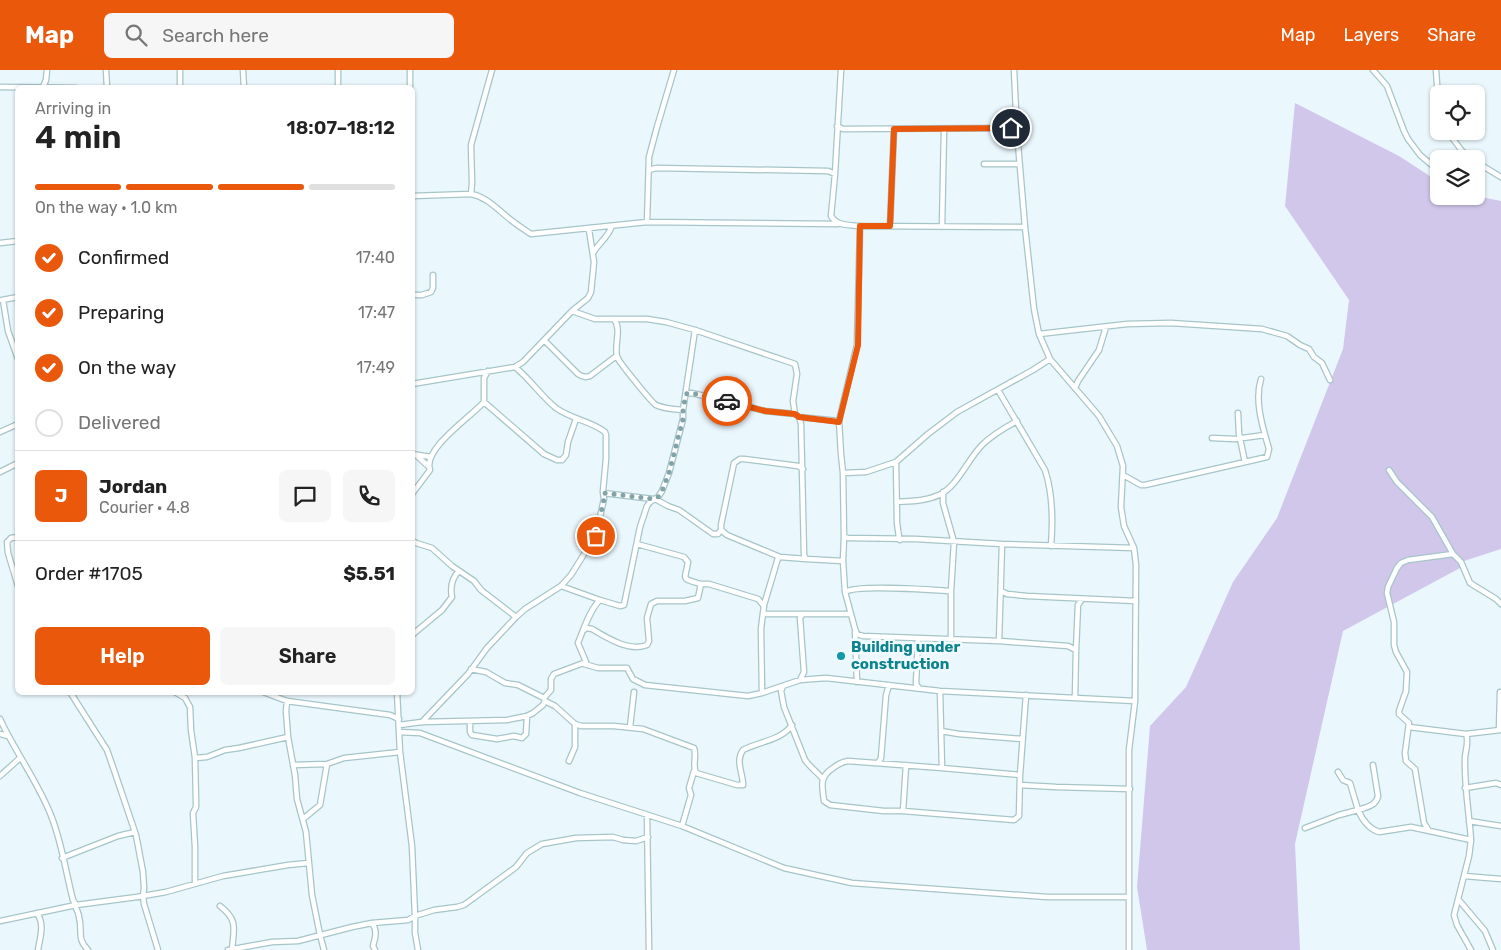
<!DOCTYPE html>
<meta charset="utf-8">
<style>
:root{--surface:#fff;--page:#f6f6f6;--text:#222;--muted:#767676;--line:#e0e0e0;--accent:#ea580c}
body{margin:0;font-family:Rubik,sans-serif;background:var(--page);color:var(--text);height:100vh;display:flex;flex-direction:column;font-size:19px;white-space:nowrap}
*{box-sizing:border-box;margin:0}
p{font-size:16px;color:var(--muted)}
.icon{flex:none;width:28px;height:28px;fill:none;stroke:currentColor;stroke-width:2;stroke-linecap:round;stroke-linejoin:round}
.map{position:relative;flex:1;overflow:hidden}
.panel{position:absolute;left:15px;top:15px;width:400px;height:610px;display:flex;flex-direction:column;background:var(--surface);border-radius:8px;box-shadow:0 1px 4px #0004}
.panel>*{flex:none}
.buttons{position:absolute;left:1430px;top:15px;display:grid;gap:10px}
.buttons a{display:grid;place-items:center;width:55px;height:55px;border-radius:8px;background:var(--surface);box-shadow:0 1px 4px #0004;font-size:25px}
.pin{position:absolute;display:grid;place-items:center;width:42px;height:42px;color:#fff;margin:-21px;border:2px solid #fff;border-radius:50%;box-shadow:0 1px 5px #0007}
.courier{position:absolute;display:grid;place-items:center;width:50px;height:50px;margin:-25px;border:4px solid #ea580c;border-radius:50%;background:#fff;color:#222;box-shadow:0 1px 6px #0007}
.head em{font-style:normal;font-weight:600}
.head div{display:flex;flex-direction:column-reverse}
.head{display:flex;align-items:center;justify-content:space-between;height:85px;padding:0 20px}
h1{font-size:32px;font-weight:600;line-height:38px}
.bar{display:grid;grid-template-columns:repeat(4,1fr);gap:8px 5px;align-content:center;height:60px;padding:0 20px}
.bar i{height:6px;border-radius:4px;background:var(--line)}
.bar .current{background:var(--accent)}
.bar p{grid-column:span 4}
.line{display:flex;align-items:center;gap:12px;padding:0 20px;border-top:1px solid var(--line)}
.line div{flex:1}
.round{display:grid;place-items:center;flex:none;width:52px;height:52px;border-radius:8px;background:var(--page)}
ol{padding:0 20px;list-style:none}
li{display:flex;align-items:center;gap:15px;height:55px}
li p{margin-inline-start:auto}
li .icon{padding:5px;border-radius:50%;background:var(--accent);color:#fff;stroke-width:4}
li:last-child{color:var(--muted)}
li i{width:28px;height:28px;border:2px solid var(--line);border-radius:50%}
.button{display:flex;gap:10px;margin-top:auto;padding:10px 20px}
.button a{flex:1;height:58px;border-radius:8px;background:var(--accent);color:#fff;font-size:20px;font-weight:600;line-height:58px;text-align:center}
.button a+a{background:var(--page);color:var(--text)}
header{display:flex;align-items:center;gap:30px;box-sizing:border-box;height:70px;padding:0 25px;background:var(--accent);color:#fff}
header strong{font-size:24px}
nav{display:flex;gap:28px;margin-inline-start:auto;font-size:18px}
.search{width:350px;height:45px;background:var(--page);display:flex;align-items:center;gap:12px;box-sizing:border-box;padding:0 18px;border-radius:8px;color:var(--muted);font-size:19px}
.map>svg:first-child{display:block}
.green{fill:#d1c7eb}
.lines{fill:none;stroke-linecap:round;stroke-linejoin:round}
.street-casing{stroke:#a6c5c9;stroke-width:7}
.street{stroke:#fff;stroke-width:4.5}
.done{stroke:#83a4a7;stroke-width:5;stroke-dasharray:0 9}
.route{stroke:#ea580c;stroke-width:6}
.culture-dot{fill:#0f9aa8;stroke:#f1fbff;stroke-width:2}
.labels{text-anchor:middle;stroke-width:5;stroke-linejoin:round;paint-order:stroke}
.culture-label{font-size:15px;font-weight:bold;fill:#0d838f;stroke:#f1fbff;text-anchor:start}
</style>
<header>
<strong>Map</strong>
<div class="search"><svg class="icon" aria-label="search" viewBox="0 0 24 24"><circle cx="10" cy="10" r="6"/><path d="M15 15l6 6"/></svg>Search here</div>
<nav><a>Map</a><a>Layers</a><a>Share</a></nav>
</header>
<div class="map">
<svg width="1501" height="880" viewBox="0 0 1501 880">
<rect width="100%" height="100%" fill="#eaf7fd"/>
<path class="green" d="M 1295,33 L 1399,86 L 1439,112 L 1439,126 L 1476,126 L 1501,131 L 1501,479 L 1461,492 L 1460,498 L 1343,561 L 1295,774 L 1300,880 L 1147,880 L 1137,817 L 1150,656 L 1186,617 L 1233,512 L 1277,448 L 1343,279 L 1349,230 L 1285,136 Z"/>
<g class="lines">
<g class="street-casing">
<path id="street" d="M 106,0 L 107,18
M 243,0 L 244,18
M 338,0 L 338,18
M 410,0 L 410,18
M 841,0 L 835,104 L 831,146 C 837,156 849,155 860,156 L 1025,157
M 1014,0 L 1017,62 L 1025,157 L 1034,239 L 1039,264 L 1050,289 L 1099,346 L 1117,376 L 1123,396 L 1121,437 L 1124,456 L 1134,478 L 1136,495 L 1135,631 L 1129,680 L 1129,880
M 1373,0 L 1387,16 L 1404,61 L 1408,69 L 1420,85 L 1439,101
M 1436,0 L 1439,42
M 0,17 L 76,18
M 43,17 L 46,10 L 47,0
M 180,18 L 180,0
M 837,56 L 843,59 L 1011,58 L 1017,62
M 1447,61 L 1462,81 L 1472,89
M 1476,92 L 1501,107
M 984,94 L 1019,94
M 649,100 L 656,98 L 828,101 L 835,104
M 471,124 L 472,113 L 471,75 L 492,0
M 412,126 L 471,124 C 487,127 498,140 511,150 C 517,155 525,160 531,164 L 647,152 L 838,154
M 647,152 L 649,87 L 657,57 L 674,0
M 860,156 L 857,275 L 839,351 L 841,384 L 843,403 L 844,467 L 843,491 L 845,522 L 855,559 L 857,564 L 863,566 L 999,571 L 1068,576 L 1076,580 L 1075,628
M 890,156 L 894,59
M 942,157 L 944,60
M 0,173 L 18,171
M 593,183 C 600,171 607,169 612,156
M 412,225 L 422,225 L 431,222 L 433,218 L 433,205
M 2,230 L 18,227
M 3,230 L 8,261 L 18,289
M 572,241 L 595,249 L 647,249 L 666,252 L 695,260 L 795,294 L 797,304 L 793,331 L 795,344 L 799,347 L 801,354 L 804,485 L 806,489 L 843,491
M 614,249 C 622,259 614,275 617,287 C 619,292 652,333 656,335 C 664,339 674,339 683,340
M 1039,264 L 1127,254 L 1171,253 L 1262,259 L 1287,266 L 1300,275 L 1309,279 L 1314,287 L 1322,293 L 1330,310
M 544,270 L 578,304 C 582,307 585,308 590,306 L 615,287 L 618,288
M 412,314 L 515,297 L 523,292 L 572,241 L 588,228 L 591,222 L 594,192 L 589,160 L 591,158
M 1075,318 L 1078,311 L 1099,280 L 1106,257
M 998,320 L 1045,400 C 1053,424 1053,451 1051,476
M 686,324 L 691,323 L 696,324 L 765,341 L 795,344
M 484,332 L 544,384 L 557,390 L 562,390 L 566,385 L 568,372 L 576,349
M 1238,343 L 1239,364 L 1245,392
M 799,347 L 839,351
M 0,362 L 18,354
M 1212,368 L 1235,369 L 1265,365
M 412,384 L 431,387
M 416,385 L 428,396
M 896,392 L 897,453 L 899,467 L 900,470
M 1389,400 L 1397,412 L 1432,447 L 1453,484 L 1461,492 L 1470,513 L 1496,529 L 1501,534
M 0,402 L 18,393
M 843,403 L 866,402 L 896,392 L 928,364 L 957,342 L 1033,300 L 1050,289
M 1123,405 L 1141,415 L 1145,415 L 1267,387 L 1269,379 C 1263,358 1254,331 1261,309
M 943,422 L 943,433 L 954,472 L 951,521 L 951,569
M 603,423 L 653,429
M 412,424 L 430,400 C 422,379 472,346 484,332 L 484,308 L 488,301
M 655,429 L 668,436 L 679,440 L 713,464 L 718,464 L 721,460
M 897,432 C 911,431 926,431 939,425 C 957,417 968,389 982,375 C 992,365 1004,358 1017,351
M 18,467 L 11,468 L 7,472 L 8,483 L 18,516
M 844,467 L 848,468 L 916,469 L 1002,474 L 1134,478
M 412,470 L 416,473 L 432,478 L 452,496 L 474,511 L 481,520 L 516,547
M 637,474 L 684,487 L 688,492 C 685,511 680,508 701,514
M 780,487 L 727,465 L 721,460 L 721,455 L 734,393 L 740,389 L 744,389 L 798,396 L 803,399
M 561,516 L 600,530
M 1001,521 L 1007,524 L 1027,526 L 1136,531
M 845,522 C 857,514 933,520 951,521
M 764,535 L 778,488 L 780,487 L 806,489
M 584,560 L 586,558 L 592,559 C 607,568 629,582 647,575 L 649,571 L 647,548 L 651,534 L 657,531 L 685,531 L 698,528 L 701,514 L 709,514 L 758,529 L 764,536 L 763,543 L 766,544 L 850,544
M 855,561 L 857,612
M 412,565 L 442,540 L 452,527 C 450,517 452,508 459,501
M 918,569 L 916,614 L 919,618
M 999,571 L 1002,474
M 1076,580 L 1078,535 L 1082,529
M 584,594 L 598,598 L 627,598 L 633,609 L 645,615 L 748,626 L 762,623 L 800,610 L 826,608 L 940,621 L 1135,631
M 471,599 L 486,602 L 505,613 L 518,615 L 544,628
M 800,610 L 804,602 L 800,548 L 803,544
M 783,616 L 781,621 L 784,637 L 805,690 C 810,697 817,702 823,709
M 940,621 L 942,698
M 70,622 L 107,680 L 115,703 L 136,765 L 143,802 L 144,818 L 143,826 L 144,834 L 158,880
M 175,622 L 185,628 L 190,637 L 191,660 L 195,688 L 196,731 L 196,737 L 193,743 L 195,777 L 195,813
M 263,622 L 287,631 L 390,645 L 399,649
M 762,623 L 761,559 L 763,543
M 287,631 L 286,641 L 288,667 L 295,705 L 297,729 L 306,762 L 312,825 L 320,865 L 324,880
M 545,631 L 555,636 L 575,654 L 581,656 L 614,656 L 643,659 L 694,678 C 697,686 692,695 696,703 L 737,715 L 743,715 C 743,703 735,691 743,680 C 758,672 782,670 792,655
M 0,649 C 15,682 39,713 52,748 C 62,774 66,803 73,830 L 76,835 L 137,827 L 166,822 L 223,806 L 288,795 L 308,793
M 470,651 L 470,662 L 472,665 L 497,669 L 514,666 L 522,668 L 526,664 L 527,646
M 422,652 L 468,604 L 487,578 L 516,547 L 525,539 L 561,516 L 571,505 L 596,465 L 604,429 L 603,421 L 606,389 L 606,365 L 605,362 C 591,351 571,349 556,338 C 541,326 530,309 515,297
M 399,655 L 422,652 L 507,650 L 527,646 L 533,643 L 543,635 L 545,631 L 544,628 L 551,620 L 551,609 L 554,604 L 586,592 L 578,573 C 583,561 590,539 600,530 L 620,536 L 624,535 L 640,457 L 647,436 L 650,432 L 658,427 L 662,421 L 669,403 L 683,349 L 683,340 L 695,260
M 630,657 L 634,622
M 1409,657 L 1466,664 C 1469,671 1466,679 1465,687 C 1464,715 1469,742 1471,770
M 1499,660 L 1500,622
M 941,661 L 959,664 L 1022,669
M 399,662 L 420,663 L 580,723 L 682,756 L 784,798 L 852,813 L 1047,827 L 1129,827
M 0,664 L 8,666
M 1466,664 L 1500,660
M 195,688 L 207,687 L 225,680 L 239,678 L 288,667
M 569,691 L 575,677 L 575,654
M 878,693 L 881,688 L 886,625 L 889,615
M 293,695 L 327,694 L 344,688 L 400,682
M 1338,702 L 1343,710 L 1350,713 L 1358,740 C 1367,737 1376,736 1378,726 L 1373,695
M 1020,705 L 942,698 L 848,691 C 842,692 838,694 833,698 C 819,707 822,716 824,731 L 830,735 L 884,741 L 903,741 L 1014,750 L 1019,746 L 1020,705 L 1026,625
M 0,706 L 20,688
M 1020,715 L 1056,717 L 1130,719
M 1465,718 L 1496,713 L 1501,715
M 903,741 L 906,695
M 647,745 L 649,880
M 303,749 L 320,735 L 327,694
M 1469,751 L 1501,756
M 682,756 L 691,725 L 689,718 L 694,701
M 1305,758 L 1339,745 L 1358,740 C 1362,749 1369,759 1379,762 L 1411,757 L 1471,770 L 1469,786 L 1454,845 L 1457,855 L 1471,880
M 1429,761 L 1424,753 L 1415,699 L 1406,691 L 1405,683 L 1409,653 L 1399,644 L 1399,641 L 1406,621 L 1407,602 L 1396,582 L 1394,575 L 1394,552 L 1387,523 L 1388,517 L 1397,498 L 1401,493 L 1408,490 L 1453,484
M 62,788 L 118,766 L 135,762
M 1464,806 L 1501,809
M 1458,829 L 1485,861 L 1493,880
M 75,835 C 76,839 79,843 79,847 C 83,861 76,868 88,880
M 220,836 C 238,850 234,858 232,879
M 37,843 C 45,855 40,867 38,880
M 0,851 L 76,835
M 372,853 L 408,850 L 415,846 L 412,776 L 400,682 L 397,622
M 228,880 L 272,872 L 298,871 L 352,857 L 372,853 C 378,861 375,868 373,876 L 375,880
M 418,880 L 415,863 L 415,846 L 434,840 L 457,837 L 464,835 L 516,797 L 527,783 L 542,774 L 576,768 L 613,767 L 623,770 L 636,771 L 648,767"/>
</g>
<use href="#street" class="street"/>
</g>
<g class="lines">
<path class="done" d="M 596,466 L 604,429 L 604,423 L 653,429 L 658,427 L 662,421 L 669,403 L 683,349 L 683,340 L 686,324 L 691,323 L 696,324 L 727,331"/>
<path class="route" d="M 727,331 L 765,341 L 795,344 L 799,347 L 839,352 L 858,275 L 860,156 L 890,156 L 894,59 L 1011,58"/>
</g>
<circle class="culture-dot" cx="841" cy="586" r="5"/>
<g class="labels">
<g class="culture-label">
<text x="851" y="582">Building under<tspan x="851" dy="17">construction</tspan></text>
</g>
</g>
</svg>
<div class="buttons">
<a><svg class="icon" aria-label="locate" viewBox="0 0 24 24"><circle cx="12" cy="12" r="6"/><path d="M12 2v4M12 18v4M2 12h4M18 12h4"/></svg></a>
<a><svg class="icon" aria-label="layers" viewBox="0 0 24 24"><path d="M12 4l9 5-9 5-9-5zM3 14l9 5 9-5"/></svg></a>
</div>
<div class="pin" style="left:596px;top:466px;background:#ea580c"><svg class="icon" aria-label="bag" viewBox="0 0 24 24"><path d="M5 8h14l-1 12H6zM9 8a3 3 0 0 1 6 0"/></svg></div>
<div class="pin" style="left:1011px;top:58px;background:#1f2937"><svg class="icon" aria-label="home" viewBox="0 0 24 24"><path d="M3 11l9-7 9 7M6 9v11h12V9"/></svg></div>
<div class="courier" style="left:727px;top:331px"><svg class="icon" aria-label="car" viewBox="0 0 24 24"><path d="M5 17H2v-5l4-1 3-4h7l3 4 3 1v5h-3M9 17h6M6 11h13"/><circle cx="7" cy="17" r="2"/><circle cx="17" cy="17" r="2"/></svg></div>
<section class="panel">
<div class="head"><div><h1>4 min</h1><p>Arriving in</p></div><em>18:07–18:12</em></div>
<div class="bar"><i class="current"></i><i class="current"></i><i class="current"></i><i></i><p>On the way · 1.0 km</p></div>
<ol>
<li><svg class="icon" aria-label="check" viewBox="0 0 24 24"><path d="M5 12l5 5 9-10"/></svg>Confirmed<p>17:40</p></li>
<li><svg class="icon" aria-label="check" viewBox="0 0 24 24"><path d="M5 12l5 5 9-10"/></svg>Preparing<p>17:47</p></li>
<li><svg class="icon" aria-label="check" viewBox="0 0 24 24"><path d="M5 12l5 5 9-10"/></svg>On the way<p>17:49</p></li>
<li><i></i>Delivered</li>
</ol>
<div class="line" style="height:90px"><b class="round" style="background:var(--accent);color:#fff">J</b><div><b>Jordan</b><p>Courier · 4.8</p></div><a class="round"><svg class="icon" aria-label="chat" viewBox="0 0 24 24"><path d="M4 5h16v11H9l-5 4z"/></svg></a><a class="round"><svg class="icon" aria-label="phone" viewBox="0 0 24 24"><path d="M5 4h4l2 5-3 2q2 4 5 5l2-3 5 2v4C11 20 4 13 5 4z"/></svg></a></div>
<div class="line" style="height:65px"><div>Order #1705</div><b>$5.51</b></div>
<div class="button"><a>Help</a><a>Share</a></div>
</section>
</div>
